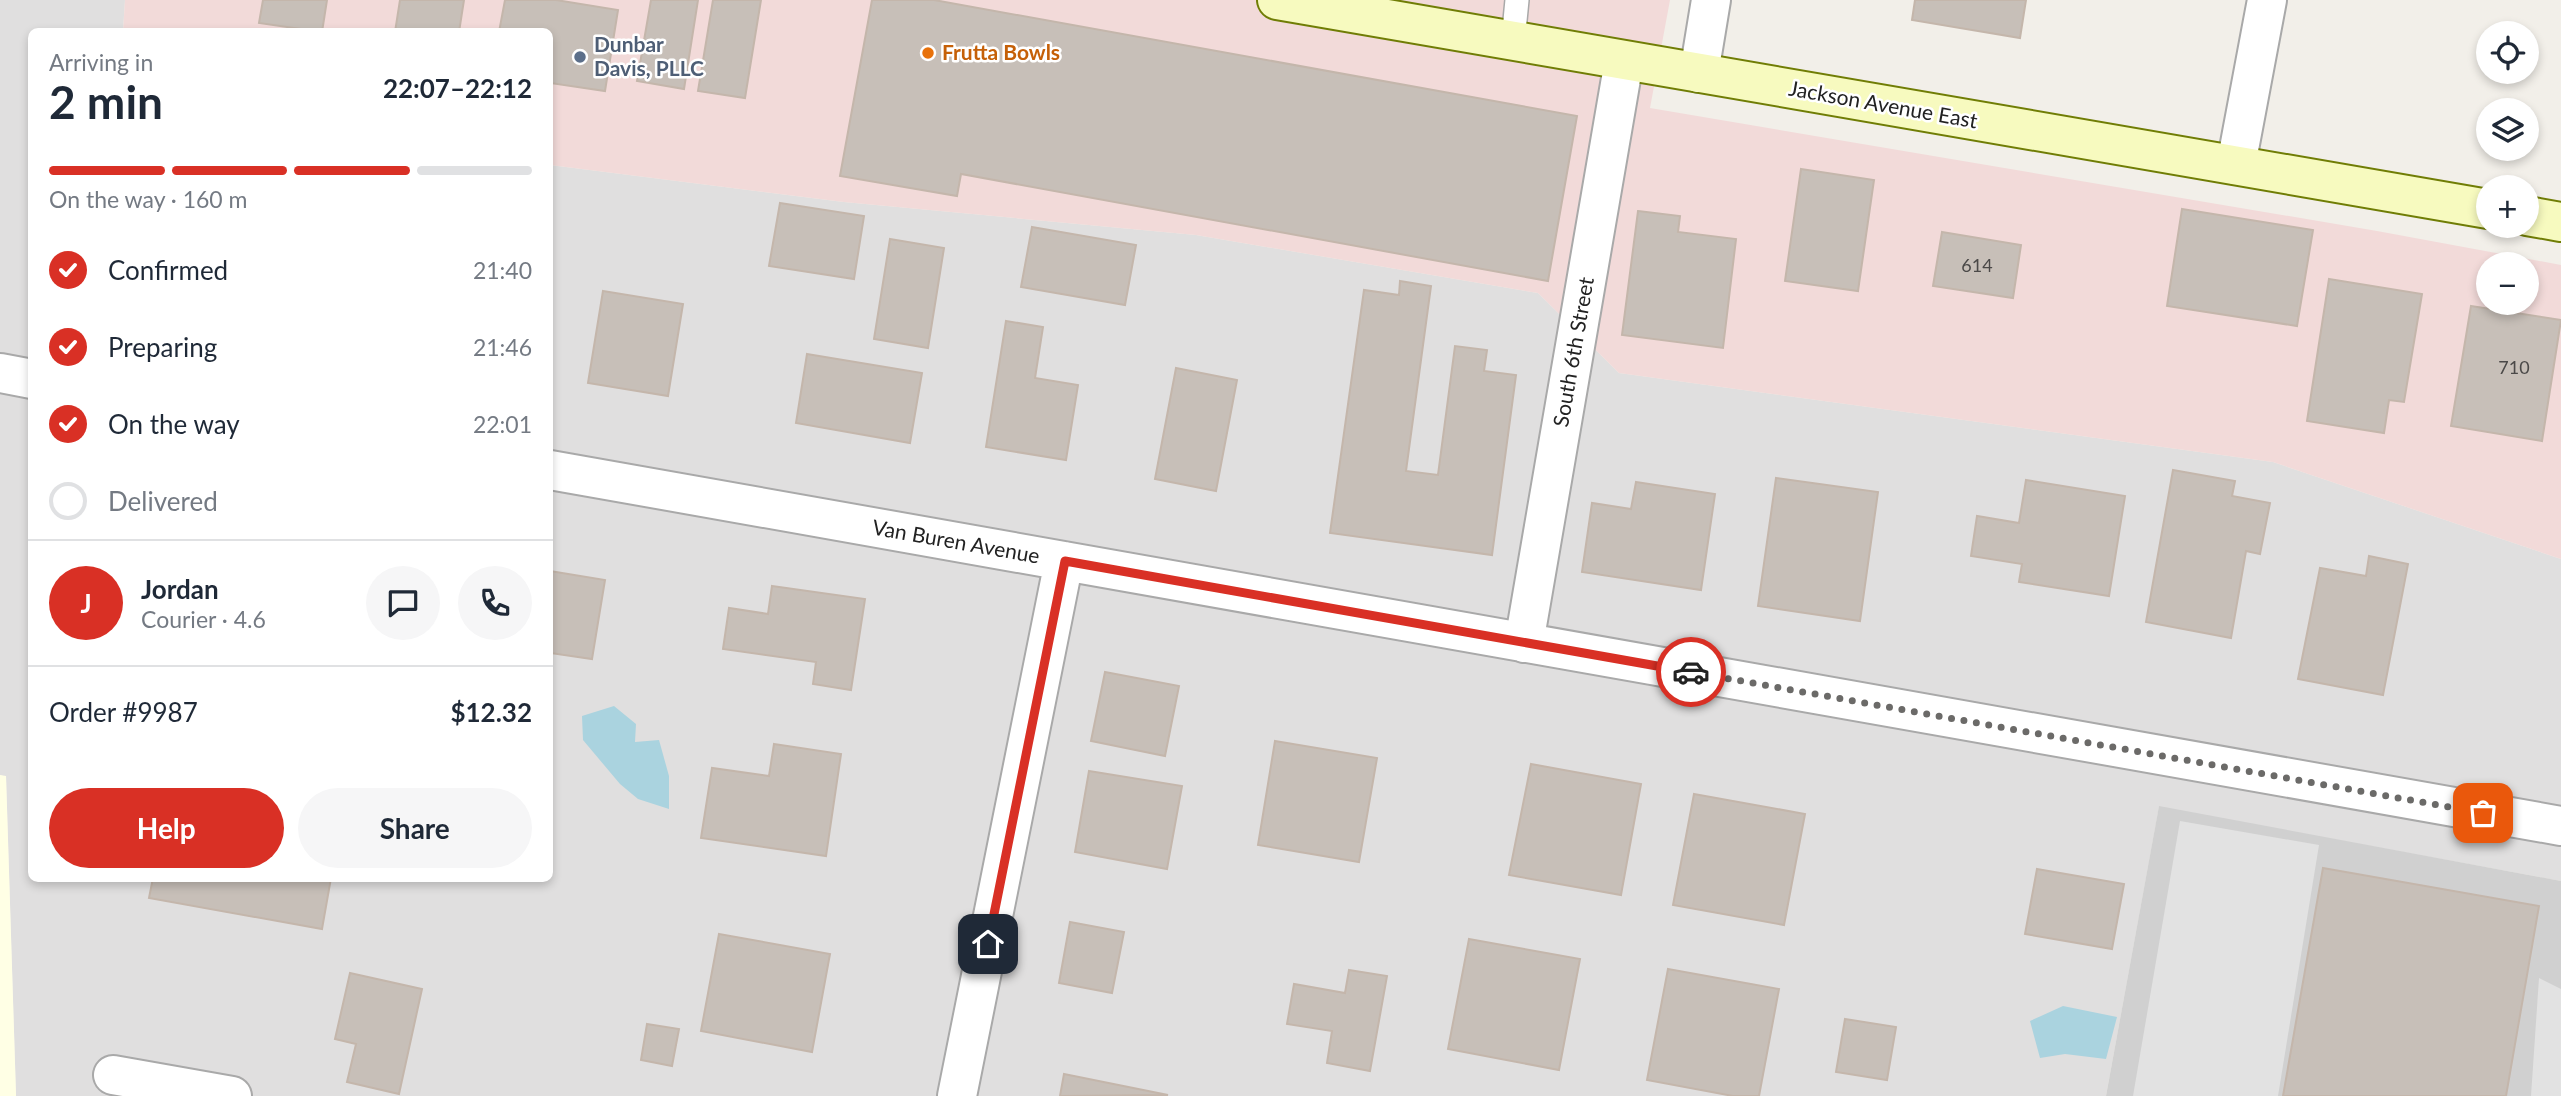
<!DOCTYPE html>
<meta charset="utf-8">
<style>
:root{--surface:#fff;--page:#f6f6f7;--text:#1f2937;--muted:#747a83;--line:#e0e1e3;--accent:#d93025}
body{margin:0;font-family:Lato,sans-serif;background:var(--page);color:var(--text);height:100vh;display:flex;flex-direction:column;font-size:26px;white-space:nowrap}
*{box-sizing:border-box;margin:0}
p{font-size:23px;color:var(--muted)}
.icon{flex:none;width:38px;height:38px;fill:none;stroke:currentColor;stroke-width:2;stroke-linecap:round;stroke-linejoin:round}
.map{position:relative;flex:1;overflow:hidden}
.details{position:absolute;left:28px;top:28px;width:525px;height:854px;display:flex;flex-direction:column;background:var(--surface);border-radius:10px;box-shadow:0 4px 10px #0003}
.details>*{flex:none}
.buttons{position:absolute;left:2476px;top:21px;display:grid;gap:14px}
.buttons a{display:grid;place-items:center;width:63px;height:63px;border-radius:50%;background:var(--surface);box-shadow:0 4px 10px #0003;font-size:35px}
.pin{position:absolute;display:grid;place-items:center;width:60px;height:60px;color:#fff;margin:-30px;border-radius:14px;box-shadow:0 4px 10px #0006}
.courier{position:absolute;display:grid;place-items:center;width:70px;height:70px;margin:-35px;border:5px solid #d93025;border-radius:50%;background:#fff;color:#222;box-shadow:0 2px 9px #0007}
.headline em{font-style:normal;font-weight:700}
.headline div{display:flex;flex-direction:column-reverse}
.headline{display:flex;align-items:center;justify-content:space-between;height:119px;padding:0 21px}
h1{font-size:46px;font-weight:700;line-height:52px}
.bar{display:grid;grid-template-columns:repeat(4,1fr);gap:10px 7px;align-content:center;height:84px;padding:0 21px}
.bar i{height:9px;border-radius:5px;background:var(--line)}
.bar .active{background:var(--accent)}
.bar p{grid-column:span 4}
.line{display:flex;align-items:center;gap:18px;padding:0 21px;border-top:2px solid var(--line)}
.line div{flex:1}
.round{display:grid;place-items:center;flex:none;width:74px;height:74px;border-radius:37px;background:var(--page)}
ol{padding:0 21px;list-style:none}
li{display:flex;align-items:center;gap:21px;height:77px}
li p{margin-inline-start:auto}
li .icon{padding:7px;border-radius:50%;background:var(--accent);color:#fff;stroke-width:4}
li:last-child{color:var(--muted)}
li i{width:38px;height:38px;border:4px solid var(--line);border-radius:50%}
.button{display:flex;gap:14px;margin-top:auto;padding:14px 21px}
.button a{flex:1;height:80px;border-radius:42px;background:var(--accent);color:#fff;font-size:28px;font-weight:700;line-height:80px;text-align:center}
.button a+a{background:var(--page);color:var(--text)}
.map>svg:first-child{display:block}
.residential{fill:#e0dfdf}
.commercial{fill:#f2dad9;fill-rule:evenodd}
.education{fill:#ffffe5}
.religious{fill:#d0d0d0}
.parking{fill:#e2e2e2}
.water{fill:#aad3df}
.building{fill:#c7bfb8;stroke:#c4b6ab;stroke-width:2}
.lines{fill:none;stroke-linecap:round;stroke-linejoin:round}
.lane-casing{stroke:#a9a9a9;stroke-width:26}
.street-casing{stroke:#a9a9a9;stroke-width:42}
.secondary-casing{stroke:#707d05;stroke-width:42}
.lane{stroke:#fff;stroke-width:23}
.street{stroke:#fff;stroke-width:38}
.secondary{stroke:#f7fabf;stroke-width:38}
.done{stroke:#6b6a68;stroke-width:7;stroke-dasharray:0 12.6}
.route{stroke:#d93025;stroke-width:9}
.food-dot{fill:#e8710a;stroke:#fff;stroke-width:2.5}
.service-dot{fill:#5c6f8a;stroke:#fff;stroke-width:2.5}
.labels{text-anchor:middle;stroke-width:5;stroke-linejoin:round;paint-order:stroke}
.number-label{font-size:18px;fill:#4b4948}
.service-label{font-size:21px;font-weight:bold;fill:#4e5e75;stroke:#fff;text-anchor:start}
.food-label{font-size:21px;font-weight:bold;fill:#c56008;stroke:#fff;text-anchor:start}
.street-label{font-size:21px;fill:#222;stroke:#fff}
</style>
<div class="map">
<svg width="2561" height="1096" viewBox="0 0 2561 1096">
<rect width="100%" height="100%" fill="#f2efe9"/>
<path class="residential" d="M 0,0 L 125,0 L 123,31 L 32,32 L 32,878 L 550,878 L 550,165 L 844,202 L 1196,235 L 1538,293 L 1619,373 L 2273,462 L 2561,559 L 2561,881 L 2159,807 L 2106,1096 L 16,1096 L 6,777 L 0,775 Z"/>
<path class="commercial" d="M 125,0 L 1670,0 L 1650,108 L 2377,231 L 2561,265 L 2561,559 L 2273,462 L 1619,373 L 1538,293 L 1196,235 L 844,202 L 550,165 L 550,32 L 123,32 ZM 2488,264 L 2527,264 L 2527,303 L 2488,303 Z"/>
<path class="education" d="M 0,775 L 6,776 L 16,1096 L 0,1096 Z"/>
<path class="religious" d="M 2159,806 L 2561,881 L 2561,1096 L 2106,1096 Z"/>
<path class="parking" d="M 2180,821 L 2319,845 L 2278,1096 L 2133,1096 Z
M 2539,978 L 2561,989 L 2561,1096 L 2531,1096 Z"/>
<path class="water" d="M 614,706 L 636,724 L 635,742 L 659,740 L 669,776 L 669,809 L 638,799 L 620,784 L 583,740 L 582,716 Z
M 2063,1006 L 2117,1017 L 2106,1059 L 2065,1054 L 2040,1058 L 2030,1021 Z"/>
<path class="building" d="M 263,0 L 327,0 L 322,32 L 259,23 Z
M 400,0 L 464,0 L 459,32 L 395,32 Z
M 505,0 L 556,0 L 618,10 L 605,91 L 550,83 L 550,32 L 499,32 Z
M 651,0 L 698,0 L 684,89 L 637,81 Z
M 713,0 L 761,0 L 745,98 L 698,91 Z
M 872,0 L 934,0 L 1577,116 L 1548,281 L 961,174 L 957,196 L 840,176 Z
M 1915,0 L 2026,0 L 2020,38 L 1912,20 Z
M 1801,169 L 1874,180 L 1858,291 L 1785,281 Z
M 780,203 L 864,216 L 854,279 L 769,266 Z
M 2182,209 L 2313,230 L 2297,326 L 2167,306 Z
M 1638,211 L 1680,216 L 1678,232 L 1736,239 L 1723,348 L 1622,335 Z
M 1032,227 L 1136,245 L 1125,305 L 1021,287 Z
M 1942,232 L 2021,245 L 2013,298 L 1933,286 Z
M 890,239 L 944,248 L 928,348 L 874,339 Z
M 2329,279 L 2422,294 L 2404,402 L 2389,400 L 2384,433 L 2307,421 Z
M 1400,281 L 1431,286 L 1406,471 L 1438,475 L 1455,346 L 1487,350 L 1484,371 L 1516,375 L 1492,555 L 1330,533 L 1364,290 L 1399,295 Z
M 603,291 L 683,304 L 668,396 L 588,383 Z
M 2471,306 L 2561,320 L 2542,441 L 2451,426 Z
M 1006,321 L 1043,327 L 1035,378 L 1078,385 L 1066,460 L 986,447 Z
M 807,354 L 922,373 L 910,443 L 796,423 Z
M 1176,368 L 1237,380 L 1216,491 L 1155,479 Z
M 2173,470 L 2235,481 L 2232,496 L 2270,503 L 2260,554 L 2246,551 L 2231,638 L 2146,622 Z
M 1776,478 L 1878,492 L 1860,621 L 1758,606 Z
M 2026,480 L 2125,496 L 2109,596 L 2019,582 L 2022,564 L 1971,556 L 1977,516 L 2019,523 Z
M 1636,482 L 1715,494 L 1701,590 L 1582,572 L 1592,503 L 1631,509 Z
M 2369,556 L 2408,564 L 2383,695 L 2298,679 L 2320,568 L 2366,576 Z
M 550,571 L 605,580 L 592,659 L 550,653 Z
M 772,586 L 865,599 L 851,690 L 813,684 L 816,662 L 723,649 L 729,608 L 768,614 Z
M 1105,672 L 1179,686 L 1165,756 L 1091,741 Z
M 1275,741 L 1377,758 L 1359,862 L 1258,845 Z
M 774,744 L 841,754 L 826,856 L 701,838 L 712,768 L 769,776 Z
M 1531,764 L 1641,784 L 1621,895 L 1509,875 Z
M 1089,771 L 1182,786 L 1167,869 L 1075,852 Z
M 1694,794 L 1805,814 L 1784,925 L 1673,905 Z
M 2323,868 L 2539,906 L 2506,1096 L 2283,1096 Z
M 2037,869 L 2124,884 L 2112,949 L 2025,934 Z
M 153,878 L 331,878 L 322,929 L 149,898 Z
M 1070,922 L 1124,932 L 1112,993 L 1059,983 Z
M 719,934 L 830,954 L 812,1052 L 701,1031 Z
M 1469,939 L 1580,959 L 1559,1070 L 1448,1049 Z
M 1668,969 L 1779,989 L 1759,1096 L 1733,1096 L 1647,1080 Z
M 1349,970 L 1387,976 L 1370,1071 L 1327,1063 L 1332,1031 L 1287,1024 L 1294,984 L 1345,993 Z
M 350,973 L 422,989 L 399,1094 L 347,1082 L 356,1044 L 335,1039 Z
M 1845,1019 L 1896,1027 L 1887,1080 L 1836,1072 Z
M 647,1024 L 679,1029 L 672,1066 L 641,1060 Z
M 1064,1074 L 1168,1095 L 1060,1096 Z"/>
<g class="lines">
<g class="lane-casing">
<path id="lane" d="M 1513,41 L 1517,0"/>
</g>
<g class="street-casing">
<path id="street" d="M 1699,73 L 1711,0
M 2236,165 L 2267,0
M 0,373 L 32,379
M 550,470 L 2561,826
M 1524,643 L 1624,61
M 113,1075 L 232,1096
M 957,1096 L 1064,561"/>
</g>
<g class="secondary-casing">
<path id="secondary" d="M 1277,0 L 2488,209
M 2527,216 L 2561,222"/>
</g>
<use href="#lane" class="lane"/>
<use href="#street" class="street"/>
<use href="#secondary" class="secondary"/>
</g>
<g class="lines">
<path class="done" d="M 1691,672 L 2483,813"/>
<path class="route" d="M 988,944 L 1065,561 L 1691,672"/>
</g>
<circle class="food-dot" cx="928" cy="53" r="7"/>
<circle class="service-dot" cx="580" cy="57" r="7"/>
<g class="labels">
<g class="number-label">
<text x="1977" y="272">614</text>
<text x="2514" y="374">710</text>
</g>
<g class="service-label">
<text x="594" y="52">Dunbar<tspan x="594" dy="24">Davis, PLLC</tspan></text>
</g>
<g class="food-label">
<text x="942" y="60">Frutta Bowls</text>
</g>
<g class="street-label">
<text transform="translate(1883 105) rotate(10)" y="7">Jackson Avenue East</text>
<text transform="translate(1574 352) rotate(-80)" y="7">South 6th Street</text>
<text transform="translate(956 542) rotate(10)" y="7">Van Buren Avenue</text>
</g>
</g>
</svg>
<div class="buttons">
<a><svg class="icon" aria-label="locate" viewBox="0 0 24 24"><circle cx="12" cy="12" r="6"/><path d="M12 2v4M12 18v4M2 12h4M18 12h4"/></svg></a>
<a><svg class="icon" aria-label="layers" viewBox="0 0 24 24"><path d="M12 4l9 5-9 5-9-5zM3 14l9 5 9-5"/></svg></a>
<a>+</a>
<a>−</a>
</div>
<div class="pin" style="left:2483px;top:813px;background:#ea580c"><svg class="icon" aria-label="bag" viewBox="0 0 24 24"><path d="M5 8h14l-1 12H6zM9 8a3 3 0 0 1 6 0"/></svg></div>
<div class="pin" style="left:988px;top:944px;background:#1f2937"><svg class="icon" aria-label="home" viewBox="0 0 24 24"><path d="M3 11l9-7 9 7M6 9v11h12V9"/></svg></div>
<div class="courier" style="left:1691px;top:672px"><svg class="icon" aria-label="car" viewBox="0 0 24 24"><path d="M5 17H2v-5l4-1 3-4h7l3 4 3 1v5h-3M9 17h6M6 11h13"/><circle cx="7" cy="17" r="2"/><circle cx="17" cy="17" r="2"/></svg></div>
<section class="details">
<div class="headline"><div><h1>2 min</h1><p>Arriving in</p></div><em>22:07–22:12</em></div>
<div class="bar"><i class="active"></i><i class="active"></i><i class="active"></i><i></i><p>On the way · 160 m</p></div>
<ol>
<li><svg class="icon" aria-label="check" viewBox="0 0 24 24"><path d="M5 12l5 5 9-10"/></svg>Confirmed<p>21:40</p></li>
<li><svg class="icon" aria-label="check" viewBox="0 0 24 24"><path d="M5 12l5 5 9-10"/></svg>Preparing<p>21:46</p></li>
<li><svg class="icon" aria-label="check" viewBox="0 0 24 24"><path d="M5 12l5 5 9-10"/></svg>On the way<p>22:01</p></li>
<li><i></i>Delivered</li>
</ol>
<div class="line" style="height:126px"><b class="round" style="background:var(--accent);color:#fff">J</b><div><b>Jordan</b><p>Courier · 4.6</p></div><a class="round"><svg class="icon" aria-label="chat" viewBox="0 0 24 24"><path d="M4 5h16v11H9l-5 4z"/></svg></a><a class="round"><svg class="icon" aria-label="phone" viewBox="0 0 24 24"><path d="M5 4h4l2 5-3 2q2 4 5 5l2-3 5 2v4C11 20 4 13 5 4z"/></svg></a></div>
<div class="line" style="height:91px"><div>Order #9987</div><b>$12.32</b></div>
<div class="button"><a>Help</a><a>Share</a></div>
</section>
</div>
